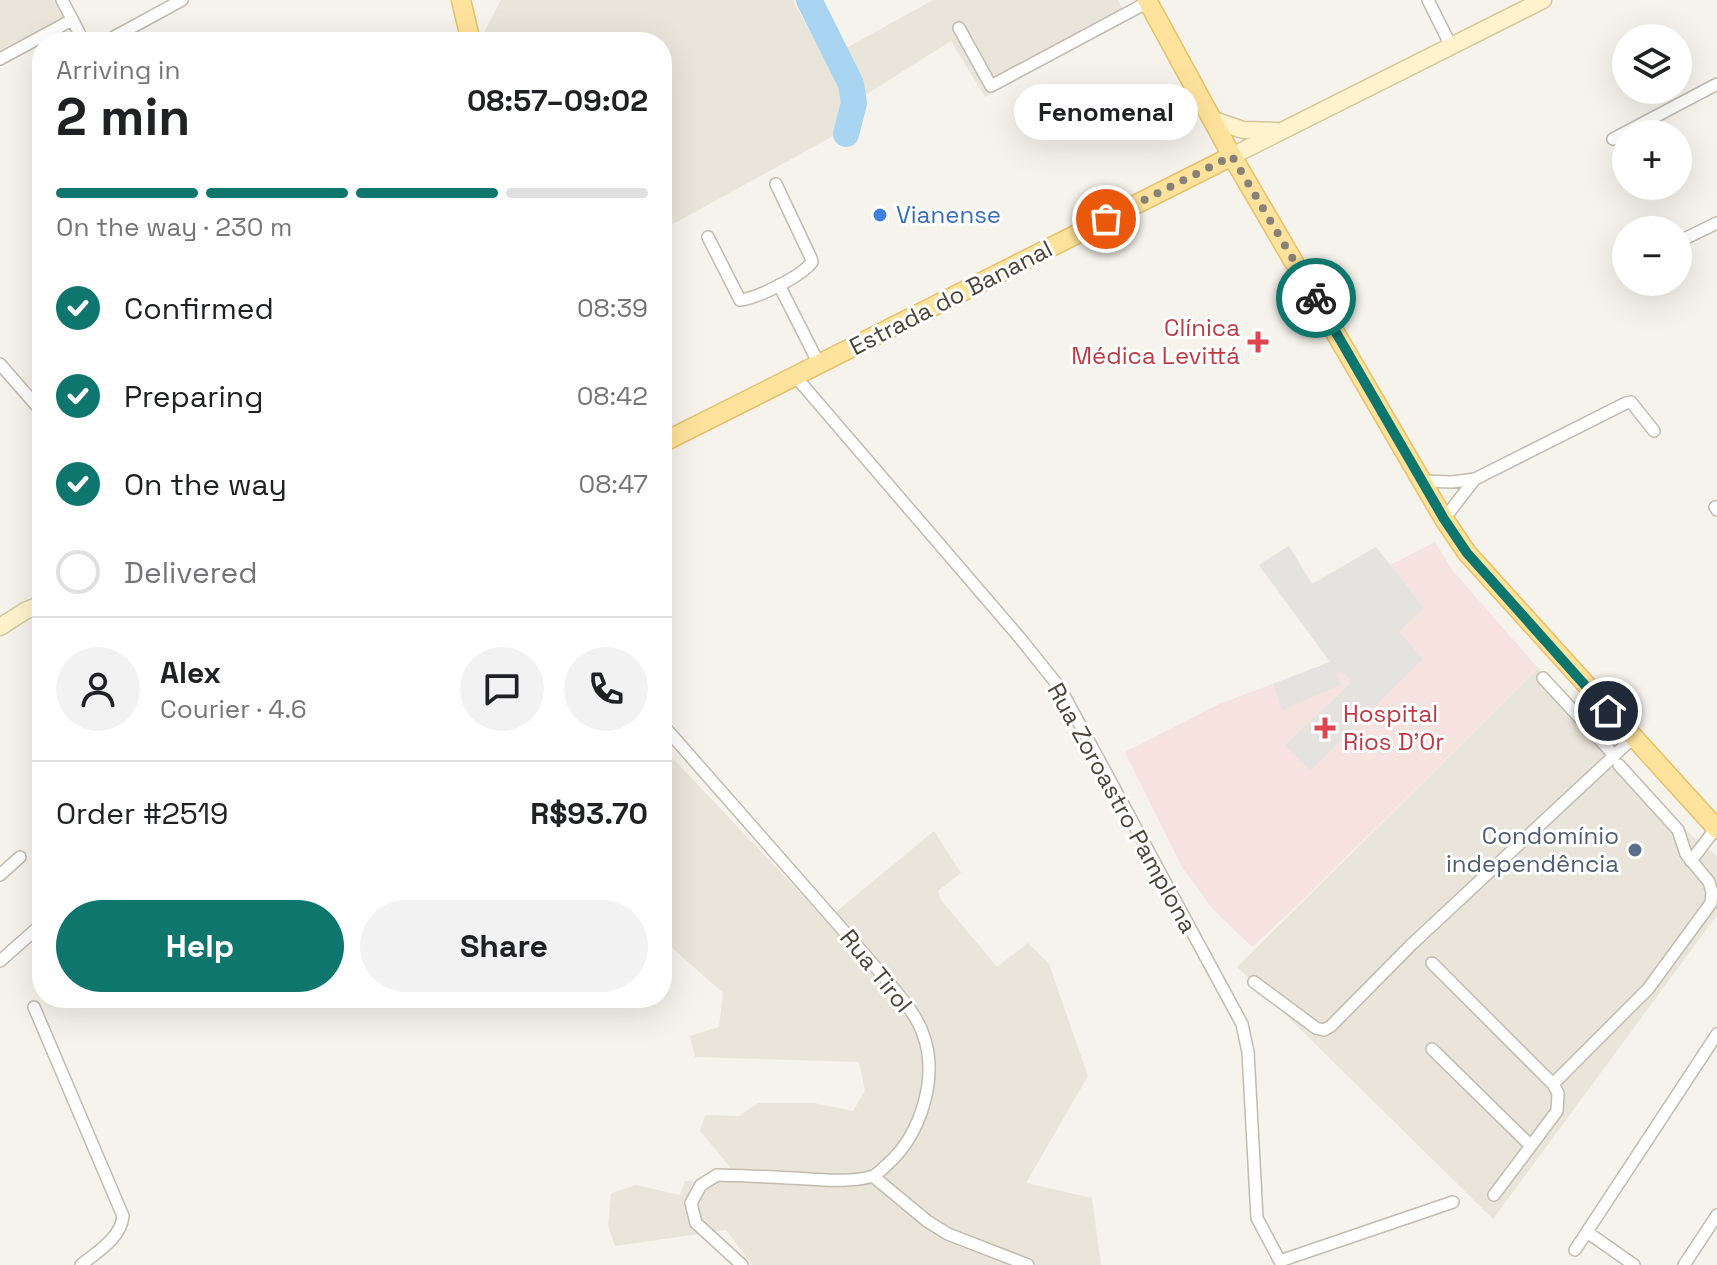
<!DOCTYPE html>
<meta charset="utf-8">
<style>
:root{--surface:#fff;--page:#f2f2f2;--text:#202124;--muted:#757577;--line:#e0e0e0;--accent:#0f766e}
body{margin:0;font-family:"Space Grotesk",sans-serif;background:var(--page);color:var(--text);height:100vh;display:flex;flex-direction:column;font-size:30px;white-space:nowrap}
*{box-sizing:border-box;margin:0}
p{font-size:26px;color:var(--muted)}
.icon{flex:none;width:44px;height:44px;fill:none;stroke:currentColor;stroke-width:2;stroke-linecap:round;stroke-linejoin:round}
.map{position:relative;flex:1;overflow:hidden}
.drawer{position:absolute;left:32px;top:32px;width:640px;height:976px;display:flex;flex-direction:column;background:var(--surface);border-radius:32px;box-shadow:0 8px 32px #0002}
.drawer>*{flex:none}
.controls{position:absolute;left:1612px;top:24px;display:grid;gap:16px}
.controls a{display:grid;place-items:center;width:80px;height:80px;border-radius:50%;background:var(--surface);box-shadow:0 8px 32px #0002;font-size:40px}
.pin{position:absolute;display:grid;place-items:center;width:68px;height:68px;color:#fff;margin:-34px;border:4px solid #fff;border-radius:50%;box-shadow:0 2px 8px #0007}
.courier{position:absolute;display:grid;place-items:center;width:80px;height:80px;margin:-40px;border:6px solid #0f766e;border-radius:50%;background:#fff;color:#222;box-shadow:0 2px 10px #0007}
.bubble{position:absolute;height:56px;border-radius:28px;background:var(--surface);box-shadow:0 8px 32px #0002;font-size:26px;font-weight:800;line-height:56px;text-align:center}
.headline em{font-style:normal;font-weight:800}
.headline div{display:flex;flex-direction:column-reverse}
.headline{display:flex;align-items:center;justify-content:space-between;height:136px;padding:0 24px}
h1{font-size:52px;font-weight:800;line-height:60px}
.bar{display:grid;grid-template-columns:repeat(4,1fr);gap:12px 8px;align-content:center;height:96px;padding:0 24px}
.bar i{height:10px;border-radius:6px;background:var(--line)}
.bar .active{background:var(--accent)}
.bar p{grid-column:span 4}
.line{display:flex;align-items:center;gap:20px;padding:0 24px;border-top:2px solid var(--line)}
.line div{flex:1}
.round{display:grid;place-items:center;flex:none;width:84px;height:84px;border-radius:42px;background:var(--page)}
ol{padding:0 24px;list-style:none}
li{display:flex;align-items:center;gap:24px;height:88px}
li p{margin-inline-start:auto}
li .icon{padding:8px;border-radius:50%;background:var(--accent);color:#fff;stroke-width:4}
li:last-child{color:var(--muted)}
li i{width:44px;height:44px;border:4px solid var(--line);border-radius:50%}
.button{display:flex;gap:16px;margin-top:auto;padding:16px 24px}
.button a{flex:1;height:92px;border-radius:48px;background:var(--accent);color:#fff;font-size:32px;font-weight:800;line-height:92px;text-align:center}
.button a+a{background:var(--page);color:var(--text)}
.map>svg:first-child{display:block}
.residential{fill:#eae5da}
.medical{fill:#f6e3e0}
.parking{fill:#e5e3e0}
.lines{fill:none;stroke-linecap:round;stroke-linejoin:round}
.river{stroke:#a9d4f2;stroke-width:26}
.street-casing{stroke:#c2bbae;stroke-width:14}
.secondary-casing{stroke:#d6c79b;stroke-width:19}
.primary-casing{stroke:#e6c16a;stroke-width:21}
.street{stroke:#fff;stroke-width:11}
.secondary{stroke:#fff3cd;stroke-width:16}
.primary{stroke:#ffe39c;stroke-width:18}
.done{stroke:#878178;stroke-width:8;stroke-dasharray:0 14.4}
.route{stroke:#0f766e;stroke-width:10}
.shop-dot{fill:#3f7fe0;stroke:#fff;stroke-width:3}
.health-dot{fill:#e0444e;stroke:#fff;stroke-width:3}
.service-dot{fill:#5c6f8a;stroke:#fff;stroke-width:3}
.labels{text-anchor:middle;stroke-width:6;stroke-linejoin:round;paint-order:stroke}
.shop-label{font-size:24px;fill:#366cbe;stroke:#fff;text-anchor:start}
.street-label{font-size:24px;fill:#4b4439;stroke:#fff}
.health-label{font-size:24px;fill:#be3a42;stroke:#fff;text-anchor:end}
.service-label{font-size:24px;fill:#4e5e75;stroke:#fff;text-anchor:end}
</style>
<div class="map">
<svg width="1717" height="1265" viewBox="0 0 1717 1265">
<rect width="100%" height="100%" fill="#f6f3ec"/>
<path class="residential" d="M 0,0 L 54,0 L 65,21 L 0,60 Z
M 501,0 L 793,0 L 832,73 L 828,58 L 933,0 L 1118,0 L 1128,18 L 985,97 L 951,41 L 853,103 L 839,86 L 847,102 L 837,134 L 662,230 L 662,42 L 481,42 L 481,38 Z
M 1538,668 L 1691,835 L 1717,856 L 1717,915 L 1493,1219 L 1237,967 Z
M 662,747 L 826,920 L 934,831 L 961,873 L 938,891 L 941,900 L 997,967 L 1028,943 L 1049,964 L 1088,1076 L 1026,1183 L 1092,1198 L 1101,1265 L 752,1265 L 726,1230 L 615,1246 L 608,1226 L 611,1193 L 636,1185 L 680,1195 L 685,1181 L 716,1182 L 730,1167 L 700,1131 L 705,1115 L 739,1116 L 758,1103 L 814,1103 L 853,1111 L 865,1090 L 859,1062 L 695,1057 L 690,1036 L 719,1027 L 723,993 L 662,939 Z"/>
<path class="medical" d="M 1435,542 L 1453,571 L 1538,668 L 1300,903 L 1252,947 L 1212,908 L 1182,867 L 1125,752 L 1219,704 L 1330,662 L 1259,565 L 1289,546 L 1312,584 L 1376,547 L 1390,565 Z"/>
<path class="parking" d="M 1289,546 L 1312,584 L 1376,547 L 1424,608 L 1399,632 L 1423,659 L 1310,771 L 1285,745 L 1350,684 L 1350,680 L 1345,673 L 1336,672 L 1341,685 L 1282,710 L 1273,684 L 1330,662 L 1259,565 Z"/>
<g class="lines">
<path class="river" d="M 809,0 L 851,84 L 854,103 L 846,134"/>
<g class="street-casing">
<path id="street" d="M 62,0 L 84,42
M 1428,0 L 1451,46
M 959,28 L 991,86 L 1148,2
M 105,42 L 182,0
M 0,59 L 72,20
M 1613,139 L 1717,84
M 708,237 L 740,300 C 758,298 802,276 812,262 L 811,258 L 776,184
M 1678,242 L 1717,223
M 779,285 L 819,364
M 0,364 L 42,412
M 795,376 L 1020,638 L 1060,688 L 1242,1024 L 1248,1052 L 1257,1218 L 1282,1265
M 1422,481 L 1452,482 L 1475,479 L 1626,403 L 1631,402 L 1654,431
M 1715,507 L 1717,510
M 1444,519 L 1475,479
M 1543,678 L 1614,755
M 662,724 L 886,979 C 899,996 916,1013 923,1034 C 939,1077 921,1133 889,1163 C 883,1168 877,1176 870,1177 C 850,1182 829,1180 809,1179 C 778,1177 748,1176 717,1175 L 701,1185 L 691,1203 L 696,1223 L 742,1265
M 1691,861 L 1716,828
M 0,875 L 20,857
M 0,961 L 42,924
M 1432,963 L 1553,1084 L 1558,1093 L 1557,1111 L 1494,1195
M 1254,982 L 1316,1028 L 1324,1030 L 1331,1026 L 1411,945 L 1633,738
M 34,1007 L 123,1216 C 121,1238 97,1252 81,1265
M 1432,1049 L 1531,1146
M 1553,1084 L 1648,989 L 1711,903 L 1712,892 L 1709,882 L 1686,854 L 1678,830 L 1619,765
M 874,1177 L 927,1221 L 948,1234 L 1028,1265
M 1587,1232 L 1634,1265
M 1575,1250 L 1717,1034
M 1280,1261 L 1453,1202
M 1684,1265 L 1717,1215"/>
</g>
<g class="secondary-casing">
<path id="secondary" d="M 1214,120 L 1243,130 L 1277,131
M 1232,156 L 1543,0
M 0,627 L 25,611 L 42,604"/>
</g>
<g class="primary-casing">
<path id="primary" d="M 461,0 L 471,42
M 1147,0 L 1232,156 L 1444,519 L 1467,553 L 1717,829
M 662,443 L 1232,156"/>
</g>
<use href="#street" class="street"/>
<use href="#secondary" class="secondary"/>
<use href="#primary" class="primary"/>
</g>
<g class="lines">
<path class="done" d="M 1106,219 L 1232,156 L 1316,298"/>
<path class="route" d="M 1316,298 L 1444,519 L 1467,553 L 1608,711"/>
</g>
<circle class="shop-dot" cx="880" cy="215" r="8"/>
<g class="health-dot">
<path d="M1254 330h8v8h8v8h-8v8h-8v-8h-8v-8h8z"/>
<path d="M1321 716h8v8h8v8h-8v8h-8v-8h-8v-8h8z"/>
</g>
<circle class="service-dot" cx="1635" cy="850" r="8"/>
<g class="labels">
<g class="shop-label">
<text x="896" y="223">Vianense</text>
</g>
<g class="street-label">
<text transform="translate(951 298) rotate(-27)" y="8">Estrada do Bananal</text>
<text transform="translate(1122 808) rotate(61)" y="8">Rua Zoroastro Pamplona</text>
<text transform="translate(876 971) rotate(51)" y="8">Rua Tirol</text>
</g>
<g class="health-label">
<text x="1240" y="336">Clínica<tspan x="1240" dy="28">Médica Levittá</tspan></text>
<text x="1343" y="722" text-anchor="start">Hospital<tspan x="1343" dy="28">Rios D'Or</tspan></text>
</g>
<g class="service-label">
<text x="1619" y="844">Condomínio<tspan x="1619" dy="28">independência</tspan></text>
</g>
</g>
</svg>
<div class="controls">
<a><svg class="icon" aria-label="layers" viewBox="0 0 24 24"><path d="M12 4l9 5-9 5-9-5zM3 14l9 5 9-5"/></svg></a>
<a>+</a>
<a>−</a>
</div>
<div class="pin" style="left:1106px;top:219px;background:#ea580c"><svg class="icon" aria-label="bag" viewBox="0 0 24 24"><path d="M5 8h14l-1 12H6zM9 8a3 3 0 0 1 6 0"/></svg></div>
<div class="pin" style="left:1608px;top:711px;background:#1f2937"><svg class="icon" aria-label="home" viewBox="0 0 24 24"><path d="M3 11l9-7 9 7M6 9v11h12V9"/></svg></div>
<div class="courier" style="left:1316px;top:298px"><svg class="icon" aria-label="bike" viewBox="0 0 24 24"><circle cx="6" cy="16" r="4"/><circle cx="18" cy="16" r="4"/><path d="M6 16l4-8h5l3 8M10 8l3 8H6M13 5h3"/></svg></div>
<div class="bubble" style="left:1014px;top:84px;width:184px">Fenomenal</div>
<section class="drawer">
<div class="headline"><div><h1>2 min</h1><p>Arriving in</p></div><em>08:57–09:02</em></div>
<div class="bar"><i class="active"></i><i class="active"></i><i class="active"></i><i></i><p>On the way · 230 m</p></div>
<ol>
<li><svg class="icon" aria-label="check" viewBox="0 0 24 24"><path d="M5 12l5 5 9-10"/></svg>Confirmed<p>08:39</p></li>
<li><svg class="icon" aria-label="check" viewBox="0 0 24 24"><path d="M5 12l5 5 9-10"/></svg>Preparing<p>08:42</p></li>
<li><svg class="icon" aria-label="check" viewBox="0 0 24 24"><path d="M5 12l5 5 9-10"/></svg>On the way<p>08:47</p></li>
<li><i></i>Delivered</li>
</ol>
<div class="line" style="height:144px"><a class="round"><svg class="icon" aria-label="person" viewBox="0 0 24 24"><circle cx="12" cy="8" r="4"/><path d="M4 21q1-7 8-7t8 7"/></svg></a><div><b>Alex</b><p>Courier · 4.6</p></div><a class="round"><svg class="icon" aria-label="chat" viewBox="0 0 24 24"><path d="M4 5h16v11H9l-5 4z"/></svg></a><a class="round"><svg class="icon" aria-label="phone" viewBox="0 0 24 24"><path d="M5 4h4l2 5-3 2q2 4 5 5l2-3 5 2v4C11 20 4 13 5 4z"/></svg></a></div>
<div class="line" style="height:104px"><div>Order #2519</div><b>R$93.70</b></div>
<div class="button"><a>Help</a><a>Share</a></div>
</section>
</div>
